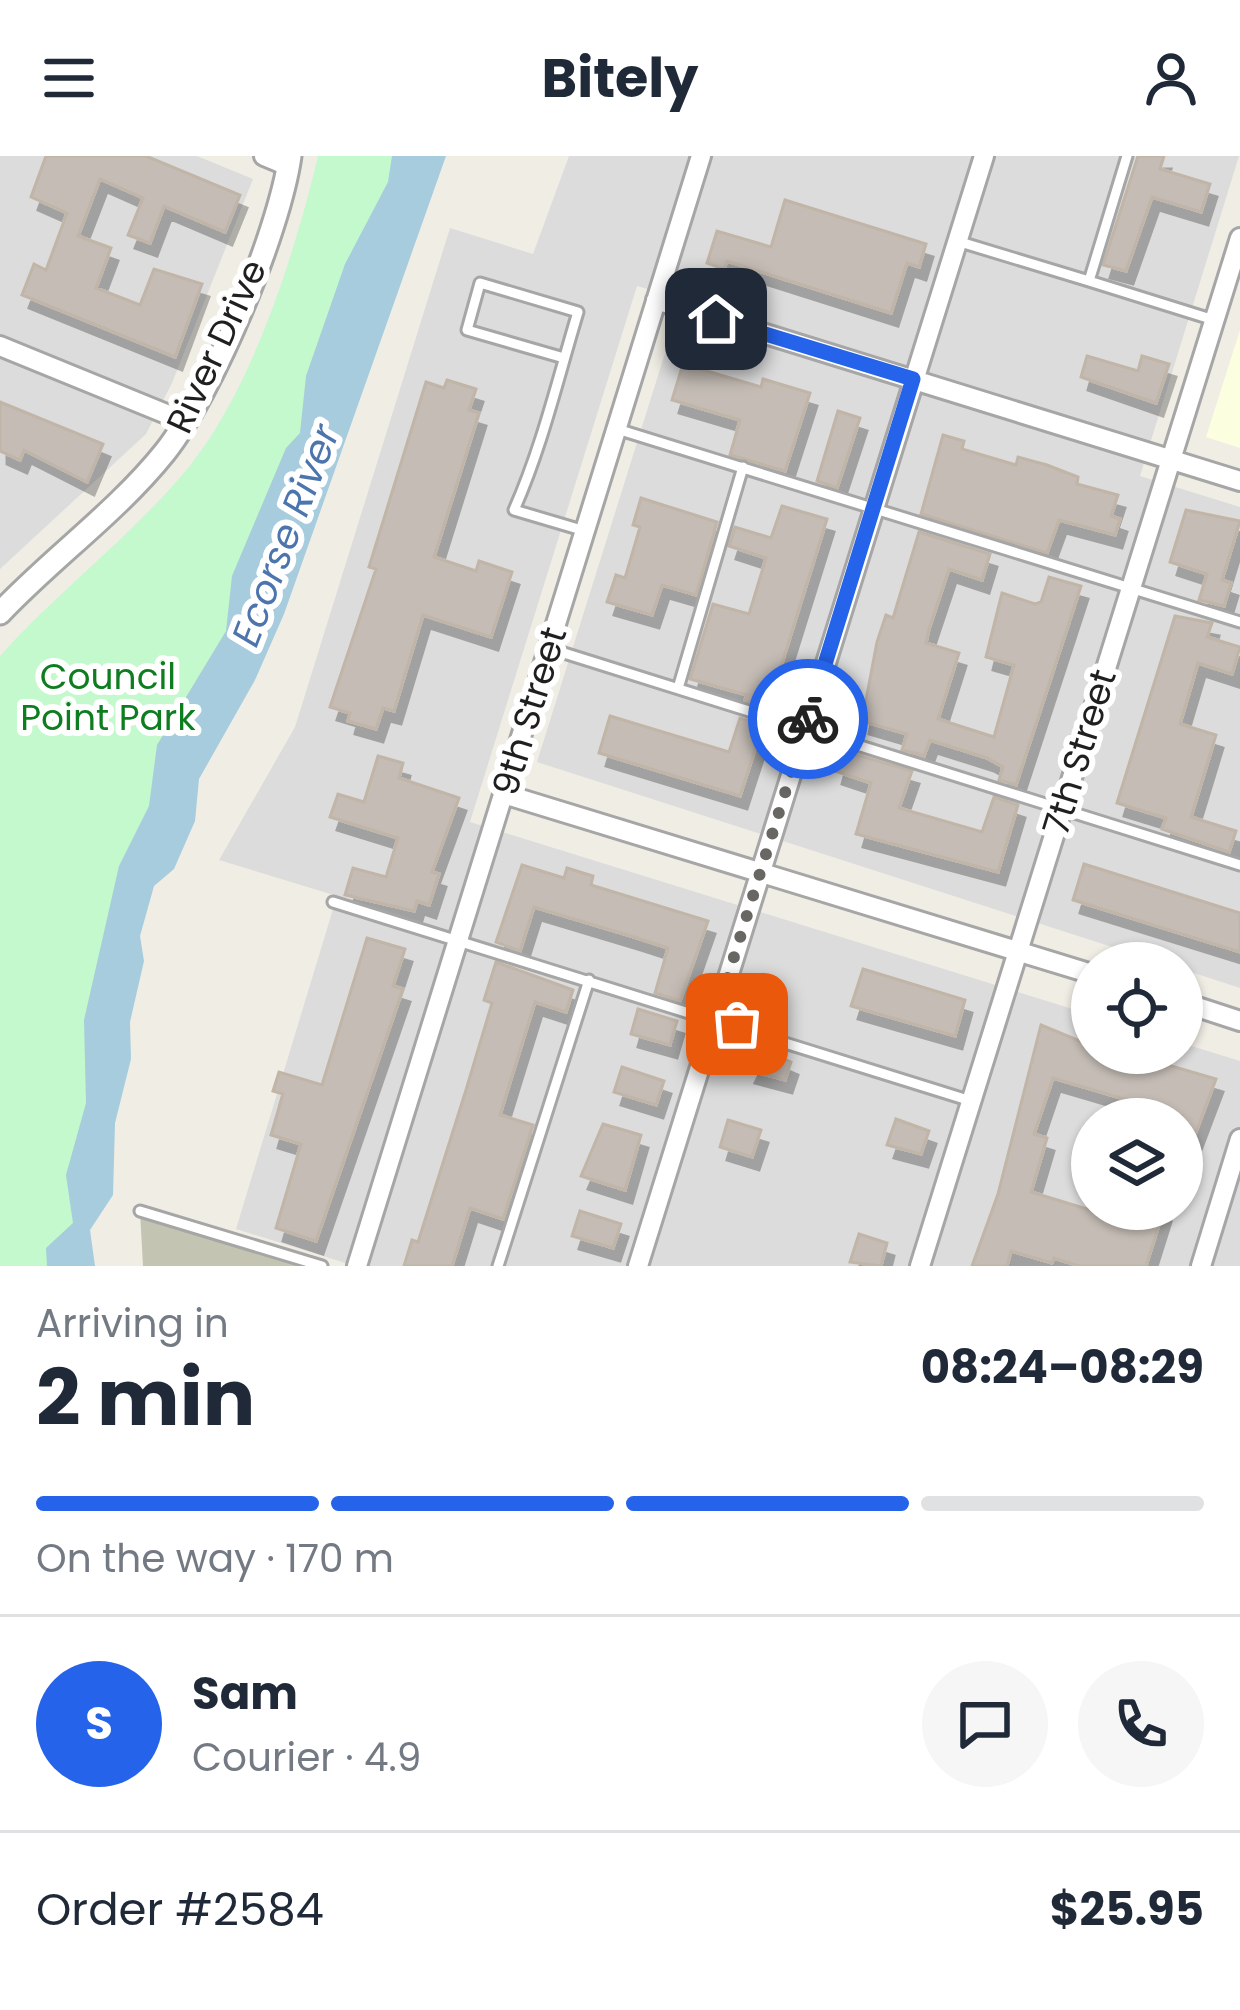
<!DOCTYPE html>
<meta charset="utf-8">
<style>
:root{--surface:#fff;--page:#f6f6f7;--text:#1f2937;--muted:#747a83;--line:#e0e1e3;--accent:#2563eb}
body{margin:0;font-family:Poppins,sans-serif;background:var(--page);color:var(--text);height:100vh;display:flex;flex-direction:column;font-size:45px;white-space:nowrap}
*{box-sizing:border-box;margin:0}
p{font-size:39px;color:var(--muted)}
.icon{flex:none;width:66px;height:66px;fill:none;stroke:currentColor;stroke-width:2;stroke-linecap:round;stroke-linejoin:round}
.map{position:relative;height:1110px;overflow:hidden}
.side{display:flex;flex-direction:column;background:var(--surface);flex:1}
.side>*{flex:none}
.fabs{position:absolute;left:1071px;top:786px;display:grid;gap:24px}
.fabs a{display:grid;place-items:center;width:132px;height:132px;border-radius:50%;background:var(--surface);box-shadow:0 3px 9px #0004;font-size:60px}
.pin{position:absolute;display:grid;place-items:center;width:102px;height:102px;color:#fff;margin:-51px;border-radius:24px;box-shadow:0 6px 18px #0006}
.courier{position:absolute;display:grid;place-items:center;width:120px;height:120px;margin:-60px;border:9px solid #2563eb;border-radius:50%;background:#fff;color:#222;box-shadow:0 3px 15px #0007}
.overview em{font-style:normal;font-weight:700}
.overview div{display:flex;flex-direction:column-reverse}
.overview{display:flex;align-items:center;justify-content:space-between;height:204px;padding:0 36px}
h1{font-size:78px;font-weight:700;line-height:90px}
.bar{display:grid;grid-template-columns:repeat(4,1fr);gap:18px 12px;align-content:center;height:144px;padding:0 36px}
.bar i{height:15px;border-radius:9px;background:var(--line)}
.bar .current{background:var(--accent)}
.bar p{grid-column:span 4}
.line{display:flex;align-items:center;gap:30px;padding:0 36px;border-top:3px solid var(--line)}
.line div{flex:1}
.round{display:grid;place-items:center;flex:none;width:126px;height:126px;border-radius:63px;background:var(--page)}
header{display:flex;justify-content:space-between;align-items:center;height:156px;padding:0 36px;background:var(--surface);font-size:54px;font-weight:700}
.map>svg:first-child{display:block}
.residential{fill:#dddcdc;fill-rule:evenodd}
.education{fill:#fcffdf}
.construction{fill:#c3c4b1}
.park{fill:#c3f9cc}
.water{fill:#a6ccdd}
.building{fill:#c4bcb5;stroke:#c1b5a8;stroke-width:3;filter:url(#shadow)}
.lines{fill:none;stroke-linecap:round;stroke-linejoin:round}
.service-casing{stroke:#a6a6a6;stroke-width:15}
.minor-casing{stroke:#a6a6a6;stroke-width:24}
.tertiary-casing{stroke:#a6a6a6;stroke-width:27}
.service{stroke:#fff;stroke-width:9}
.minor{stroke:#fff;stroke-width:18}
.tertiary{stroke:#fff;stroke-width:21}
.done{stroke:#686764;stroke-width:12;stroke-dasharray:0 21.6}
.route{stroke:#2563eb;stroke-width:15}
.labels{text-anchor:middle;stroke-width:12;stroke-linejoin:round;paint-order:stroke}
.street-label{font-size:36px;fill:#1f1f1f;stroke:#fff}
.park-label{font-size:36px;fill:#0d7d1f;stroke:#fff}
.water-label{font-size:39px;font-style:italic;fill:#4c75ae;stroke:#fff}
</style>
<header><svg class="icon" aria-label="menu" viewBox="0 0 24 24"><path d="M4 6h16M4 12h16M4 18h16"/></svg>Bitely<svg class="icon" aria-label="person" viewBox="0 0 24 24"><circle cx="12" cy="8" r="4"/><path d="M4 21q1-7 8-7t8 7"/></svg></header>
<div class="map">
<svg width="1240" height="1110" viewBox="0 0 1240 1110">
<defs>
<filter id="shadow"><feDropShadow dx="7" dy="13" stdDeviation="0" flood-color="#0004"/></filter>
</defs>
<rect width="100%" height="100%" fill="#f0ede5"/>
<path class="residential" d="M 0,0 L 197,0 L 253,23 L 172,227 L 146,278 L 0,413 Z
M 569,0 L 1239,0 L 1140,320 L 1240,351 L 1240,832 L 1182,813 L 1182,807 L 1162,807 L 537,606 L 682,143 L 637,130 L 470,666 L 1092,859 L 1092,897 L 1182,897 L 1182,887 L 1240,905 L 1240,1110 L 355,1110 L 236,1073 L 337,740 L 219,704 L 295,571 L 450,72 L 533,98 ZM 1092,963 L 1182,963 L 1182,1053 L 1092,1053 Z"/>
<path class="education" d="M 1240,174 L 1240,292 L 1206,281 Z"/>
<path class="construction" d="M 140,1055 L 322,1110 L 143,1110 Z"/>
<path class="park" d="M 318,0 L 423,0 L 140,752 L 80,1110 L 0,1110 L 0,500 C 59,434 131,381 188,312 C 252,234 295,97 318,0 Z"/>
<path class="water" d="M 392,0 L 446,0 L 284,458 L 255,524 L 199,623 L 195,665 L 174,713 L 154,730 L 140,780 L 144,805 L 130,866 L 131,903 L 115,967 L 113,1039 L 90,1074 L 95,1110 L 47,1110 L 46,1092 L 73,1067 L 66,1019 L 86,947 L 84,864 L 119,710 L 149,650 L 157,589 L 226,475 L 232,420 L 286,292 L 300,277 L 306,220 L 345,108 L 388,26 Z"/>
<path class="building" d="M 46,0 L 146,0 L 240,39 L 225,76 L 164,50 L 150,87 L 128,79 L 143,42 L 100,23 L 78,80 L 111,92 L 96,132 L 140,149 L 154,113 L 202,128 L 175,201 L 22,139 L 34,108 L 46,114 L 67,57 L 31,41 Z
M 1138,0 L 1164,0 L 1160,13 L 1210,28 L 1201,56 L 1152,41 L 1126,115 L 1103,109 Z
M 785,44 L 926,88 L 919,111 L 907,107 L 891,157 L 727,105 L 724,113 L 707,107 L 717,75 L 771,91 Z
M 1087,200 L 1138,215 L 1142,200 L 1169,208 L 1156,247 L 1081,221 Z
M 683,208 L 761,231 L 763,223 L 810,237 L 785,315 L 730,299 L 740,264 L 672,244 Z
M 447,224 L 476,233 L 469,254 L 479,257 L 434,401 L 476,415 L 479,405 L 512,416 L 491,481 L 423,459 L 394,555 L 383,552 L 376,573 L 348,565 L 350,557 L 330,551 L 376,413 L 369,411 L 426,226 L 444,232 Z
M 0,246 L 103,288 L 87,326 L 24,294 L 20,304 L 0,295 Z
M 838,255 L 860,262 L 837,332 L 817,325 Z
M 943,279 L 964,285 L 962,293 L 1016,309 L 1018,301 L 1047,309 L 1078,321 L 1077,328 L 1118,339 L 1111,360 L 1120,363 L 1115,379 L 1059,364 L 1047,397 L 921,358 Z
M 641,342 L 717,366 L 696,439 L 662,429 L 652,459 L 607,446 L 616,419 L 625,422 L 640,371 L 633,369 Z
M 782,350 L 827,363 L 768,552 L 745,544 L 747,539 L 690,523 L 713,448 L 749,458 L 766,402 L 729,390 L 735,371 L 771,382 Z
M 1186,354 L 1240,365 L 1222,424 L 1231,427 L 1224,450 L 1199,444 L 1207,418 L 1170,406 Z
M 919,376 L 990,398 L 982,424 L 949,413 L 929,473 L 926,487 L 959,497 L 938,563 L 994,581 L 1014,509 L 986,501 L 1002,437 L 1035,448 L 1041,446 L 1049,421 L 1081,430 L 1016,629 L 999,624 L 1003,611 L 987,602 L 930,584 L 924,600 L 918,598 L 902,594 L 907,578 L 862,565 L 877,486 L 886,459 L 893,462 Z
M 1175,460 L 1212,467 L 1207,481 L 1240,491 L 1232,518 L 1198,507 L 1180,568 L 1216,579 L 1191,661 L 1236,675 L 1229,696 L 1162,673 L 1166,662 L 1117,647 Z
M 610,560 L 729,596 L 740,562 L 763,569 L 740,640 L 599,597 Z
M 841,594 L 912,615 L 899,652 L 982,676 L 994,641 L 1018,649 L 998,716 L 856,678 L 871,627 L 835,615 Z
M 378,600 L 403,607 L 399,622 L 459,642 L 432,716 L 439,718 L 429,749 L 417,745 L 414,755 L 345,739 L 353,712 L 386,721 L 398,682 L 330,661 L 338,638 L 364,646 Z
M 1084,708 L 1240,757 L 1240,796 L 1073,744 Z
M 522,709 L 564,722 L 567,712 L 593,720 L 591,729 L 708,765 L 680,845 L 655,837 L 668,792 L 634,781 L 534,751 L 520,795 L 496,786 Z
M 367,782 L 405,793 L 393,830 L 403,833 L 316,1085 L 276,1072 L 301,988 L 271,979 L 283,938 L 273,935 L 279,916 L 322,929 Z
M 496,806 L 573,834 L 566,856 L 535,846 L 516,907 L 500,959 L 533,969 L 503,1063 L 470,1052 L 452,1110 L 404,1110 L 412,1084 L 418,1086 L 466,934 L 492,847 L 484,844 Z
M 863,813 L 965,844 L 955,880 L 851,850 Z
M 638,853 L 677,865 L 670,889 L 631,878 Z
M 1041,869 L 1092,890 L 1092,897 L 1127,897 L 1216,923 L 1185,1005 L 1182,960 L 1053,922 L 1034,978 L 1047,982 L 1031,1036 L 1090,1054 L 1164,1053 L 1146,1110 L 1079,1110 L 1054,1102 L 1052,1107 L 1011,1095 L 1007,1110 L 972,1110 L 998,1038 Z
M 759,892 L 791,906 L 785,924 L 748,914 Z
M 622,911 L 664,925 L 656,949 L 614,936 Z
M 896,963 L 929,975 L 921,998 L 887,989 Z
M 728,964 L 761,974 L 752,1001 L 720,991 Z
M 603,968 L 641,979 L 625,1034 L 581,1020 Z
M 580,1055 L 621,1068 L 613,1092 L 572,1080 Z
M 859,1078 L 887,1087 L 881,1110 L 850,1106 Z"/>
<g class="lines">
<g class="service-casing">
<path id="service" d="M 957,85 L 1089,125 L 1127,0
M 1089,125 L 1214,164
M 564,202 L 467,174 L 480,127 L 578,156 C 558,222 542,291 514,354 L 585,375
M 617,273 L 1240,466
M 548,492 L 1240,709
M 679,529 L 743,311
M 333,746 L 971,945
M 140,1055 L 322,1110
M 498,1110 L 589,824"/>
</g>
<g class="minor-casing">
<path id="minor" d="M 264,0 L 288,10
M 656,144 L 1240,325
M 0,190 L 186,266
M 504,638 L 1092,818
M 1182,846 L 1240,865
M 357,1110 L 701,0
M 638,1110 L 984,0
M 920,1110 L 1240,82
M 1201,1110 L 1240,983"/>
</g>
<g class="tertiary-casing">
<path id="tertiary" d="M 0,457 C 53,401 117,356 165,296 C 213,235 279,77 290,0"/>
</g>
<use href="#service" class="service"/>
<use href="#minor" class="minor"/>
<use href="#tertiary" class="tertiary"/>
</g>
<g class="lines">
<path class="done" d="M 737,868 L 715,862 L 808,563"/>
<path class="route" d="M 716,163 L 913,223 L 808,563"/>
</g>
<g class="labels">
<g class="street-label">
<text transform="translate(216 190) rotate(-65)" y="13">River Drive</text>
<text transform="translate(529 555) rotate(-73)" y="13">9th Street</text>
<text transform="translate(1079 596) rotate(-73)" y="13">7th Street</text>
</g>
<g class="park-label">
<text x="108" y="533">Council<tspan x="108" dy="41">Point Park</tspan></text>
</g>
<g class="water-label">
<text transform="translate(285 379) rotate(-69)" y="14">Ecorse River</text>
</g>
</g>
</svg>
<div class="fabs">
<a><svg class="icon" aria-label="locate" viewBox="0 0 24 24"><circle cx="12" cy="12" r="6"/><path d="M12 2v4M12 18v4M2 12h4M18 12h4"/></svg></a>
<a><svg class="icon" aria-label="layers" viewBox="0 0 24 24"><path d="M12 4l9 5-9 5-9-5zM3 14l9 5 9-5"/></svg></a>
</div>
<div class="pin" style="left:737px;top:868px;background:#ea580c"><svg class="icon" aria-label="bag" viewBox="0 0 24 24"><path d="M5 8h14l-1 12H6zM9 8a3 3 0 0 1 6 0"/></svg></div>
<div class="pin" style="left:716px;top:163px;background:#1f2937"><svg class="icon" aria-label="home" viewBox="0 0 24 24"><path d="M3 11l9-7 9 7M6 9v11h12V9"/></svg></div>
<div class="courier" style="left:808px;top:563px"><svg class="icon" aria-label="bike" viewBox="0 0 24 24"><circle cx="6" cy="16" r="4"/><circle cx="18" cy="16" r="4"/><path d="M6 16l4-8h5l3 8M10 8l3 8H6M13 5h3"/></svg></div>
</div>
<section class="side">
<div class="overview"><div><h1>2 min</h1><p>Arriving in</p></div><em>08:24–08:29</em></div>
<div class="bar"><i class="current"></i><i class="current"></i><i class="current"></i><i></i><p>On the way · 170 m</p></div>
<div class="line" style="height:216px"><b class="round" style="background:var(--accent);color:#fff">S</b><div><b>Sam</b><p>Courier · 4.9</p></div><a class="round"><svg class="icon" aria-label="chat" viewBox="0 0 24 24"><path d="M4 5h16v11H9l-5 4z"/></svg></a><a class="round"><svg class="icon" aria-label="phone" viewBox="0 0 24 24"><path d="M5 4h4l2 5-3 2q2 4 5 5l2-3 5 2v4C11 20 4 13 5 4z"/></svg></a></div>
<div class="line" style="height:156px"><div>Order #2584</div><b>$25.95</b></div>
</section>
